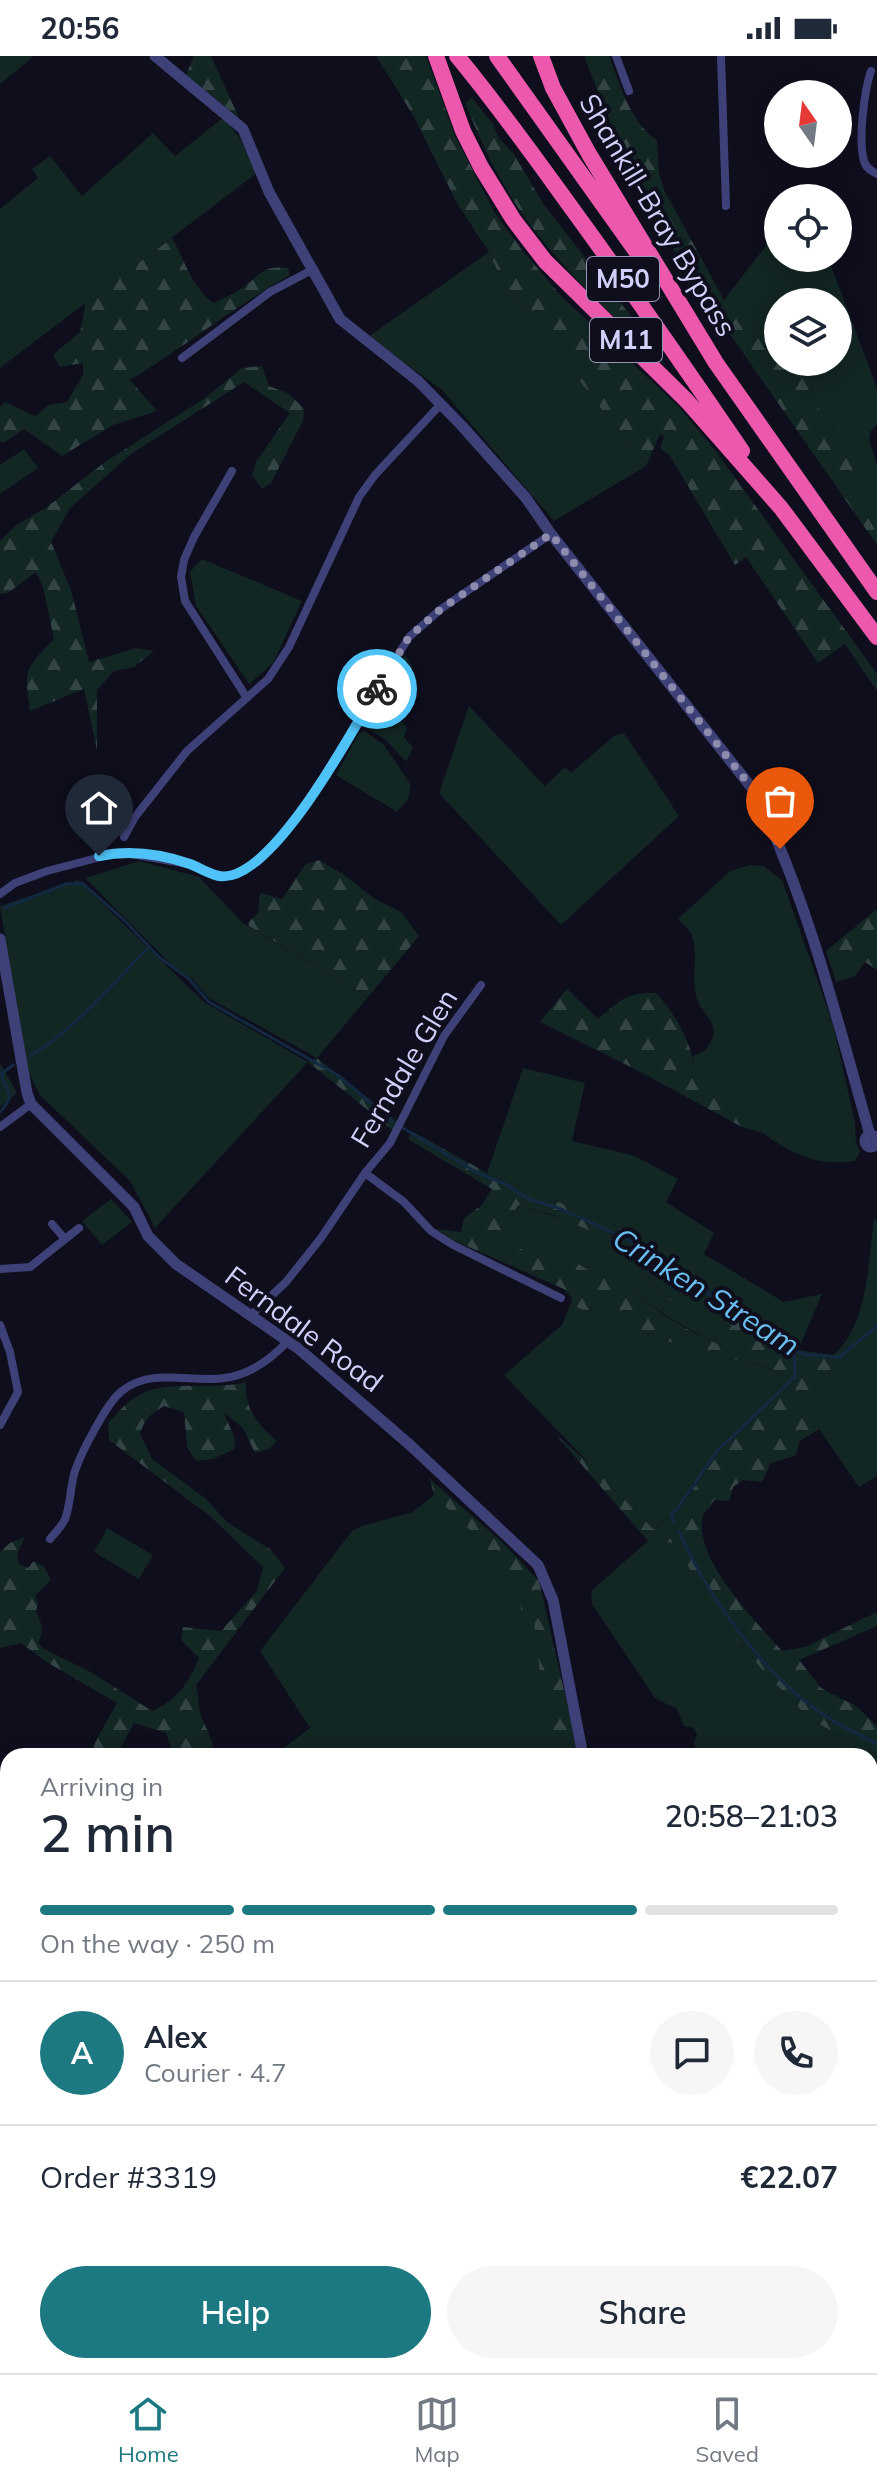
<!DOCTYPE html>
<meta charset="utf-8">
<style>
:root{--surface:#fff;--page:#f6f6f7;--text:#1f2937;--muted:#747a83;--line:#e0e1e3;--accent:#1c7981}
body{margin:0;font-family:Mulish,sans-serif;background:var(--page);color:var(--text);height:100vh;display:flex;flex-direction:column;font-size:30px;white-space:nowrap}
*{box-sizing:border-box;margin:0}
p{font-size:26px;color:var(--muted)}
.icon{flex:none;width:44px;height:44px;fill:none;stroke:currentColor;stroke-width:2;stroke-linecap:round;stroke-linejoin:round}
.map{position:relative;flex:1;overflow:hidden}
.panel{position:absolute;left:0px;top:1692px;width:878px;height:626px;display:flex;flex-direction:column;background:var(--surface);border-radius:24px 24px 0 0;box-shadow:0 4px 20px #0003}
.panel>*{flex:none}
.needle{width:52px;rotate:346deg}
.controls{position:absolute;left:764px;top:24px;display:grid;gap:16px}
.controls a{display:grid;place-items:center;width:88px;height:88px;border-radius:50%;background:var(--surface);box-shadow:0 4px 20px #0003;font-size:40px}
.pin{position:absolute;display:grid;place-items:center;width:68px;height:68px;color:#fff;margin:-82px -34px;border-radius:50% 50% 50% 0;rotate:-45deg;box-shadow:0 0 8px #0007}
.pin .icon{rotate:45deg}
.courier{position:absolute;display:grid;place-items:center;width:80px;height:80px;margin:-40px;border:6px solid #4fc3f7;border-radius:50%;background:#fff;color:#222;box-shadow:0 2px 10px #0007}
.summary em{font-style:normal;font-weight:600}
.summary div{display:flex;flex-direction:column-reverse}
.summary{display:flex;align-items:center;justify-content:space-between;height:136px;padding:0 40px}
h1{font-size:52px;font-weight:600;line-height:60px}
.bar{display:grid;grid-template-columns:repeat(4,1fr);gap:12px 8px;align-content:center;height:96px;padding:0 40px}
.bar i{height:10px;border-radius:6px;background:var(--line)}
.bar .on{background:var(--accent)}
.bar p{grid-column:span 4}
.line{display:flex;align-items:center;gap:20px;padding:0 40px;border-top:2px solid var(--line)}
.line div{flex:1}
.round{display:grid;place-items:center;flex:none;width:84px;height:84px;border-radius:42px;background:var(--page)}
.button{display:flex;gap:16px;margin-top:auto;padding:16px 40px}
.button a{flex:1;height:92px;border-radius:48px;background:var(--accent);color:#fff;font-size:32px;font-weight:600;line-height:92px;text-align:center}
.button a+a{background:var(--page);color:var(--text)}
.status{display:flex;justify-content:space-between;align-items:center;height:56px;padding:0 40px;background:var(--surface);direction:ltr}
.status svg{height:22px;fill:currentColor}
.tab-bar{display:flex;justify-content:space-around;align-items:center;height:112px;border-top:2px solid var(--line);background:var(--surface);font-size:22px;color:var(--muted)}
.tab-bar a{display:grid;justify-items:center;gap:4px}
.tab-bar .on{color:var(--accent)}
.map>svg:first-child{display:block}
.green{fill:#122624;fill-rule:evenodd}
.forest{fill:url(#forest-firs);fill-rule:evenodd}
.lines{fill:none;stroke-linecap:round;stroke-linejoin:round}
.stream{stroke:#132941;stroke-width:3}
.minor{stroke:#3e4177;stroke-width:8}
.tertiary{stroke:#3e4177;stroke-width:11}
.motorway{stroke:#ec58ac;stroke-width:16}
.done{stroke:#8d8cad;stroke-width:8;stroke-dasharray:0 14.4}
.route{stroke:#4fc3f7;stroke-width:10}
.labels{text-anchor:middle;stroke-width:8;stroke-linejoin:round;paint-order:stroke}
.shield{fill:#0f0e1d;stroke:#9796b8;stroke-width:2}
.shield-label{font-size:26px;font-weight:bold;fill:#d1d0fa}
.street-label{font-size:28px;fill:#d1d0fa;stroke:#0f0e1d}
.water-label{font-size:30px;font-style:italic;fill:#69bcee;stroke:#0f0e1d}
</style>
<div class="status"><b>20:56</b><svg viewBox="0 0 49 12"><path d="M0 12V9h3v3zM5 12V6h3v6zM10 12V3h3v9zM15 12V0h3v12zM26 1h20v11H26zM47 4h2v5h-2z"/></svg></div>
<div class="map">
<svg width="877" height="2317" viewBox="0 0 877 2317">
<defs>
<pattern id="forest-firs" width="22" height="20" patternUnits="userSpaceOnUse" patternTransform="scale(2)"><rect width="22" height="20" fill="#122624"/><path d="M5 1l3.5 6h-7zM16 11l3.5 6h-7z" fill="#334445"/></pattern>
</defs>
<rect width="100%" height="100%" fill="#0f0e1d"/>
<path class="green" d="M 0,0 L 34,0 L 0,28 Z
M 224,61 L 241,84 L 257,117 L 0,312 L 0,153 L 38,122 L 32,113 L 50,100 L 82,140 L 153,77 L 175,100 Z
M 778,174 L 778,202 L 828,202 L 877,332 L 877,369 C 861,380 875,395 877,410 C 877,420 877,432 877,443 L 858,441 L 724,244 ZM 778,246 L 838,246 L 838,306 L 778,306 Z
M 489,196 L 502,225 L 646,410 L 554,465 L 441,333 L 368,281 Z
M 24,393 L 38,412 L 0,438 L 0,409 Z
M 202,503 L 302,545 L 273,607 L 249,628 L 196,550 L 190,516 Z
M 405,599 L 413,611 L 403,634 L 397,659 L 407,673 L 404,681 L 413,692 L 406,706 L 386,684 L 367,672 L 365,666 Z
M 469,650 L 545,730 L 565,711 L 571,717 L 614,680 L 624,677 L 679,760 L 561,869 L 439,737 Z
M 365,675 L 384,689 L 411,729 L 408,743 L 397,756 L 336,719 L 359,677 Z
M 140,805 L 199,821 L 243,867 L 368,941 L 317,1002 L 209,942 L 192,923 L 175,912 L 85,822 Z
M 751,809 L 763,810 L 782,824 L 833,968 L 855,1067 L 856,1087 L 860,1095 L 855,1105 C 785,1117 739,1054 694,1010 L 693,1000 L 706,994 C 726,965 701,963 696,939 C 691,920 699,895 691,877 C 688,872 681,867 678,863 L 730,815 Z
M 78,824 L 204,946 L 308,1006 L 155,1172 L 130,1125 L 40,1039 L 28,1016 L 0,850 Z
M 0,1007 L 17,1037 L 0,1051 Z
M 523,1012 L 585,1027 L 572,1085 L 635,1100 L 678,1123 L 666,1146 L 714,1177 L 704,1198 L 784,1246 L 822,1238 L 798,1294 L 779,1287 L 687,1217 L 618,1170 L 487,1117 Z
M 111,1143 L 132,1166 L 102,1189 L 82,1165 Z
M 518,1149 L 609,1177 L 668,1243 L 684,1250 L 725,1293 C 678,1267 647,1252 610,1212 L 597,1219 L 543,1187 L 494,1201 L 498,1183 Z
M 874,1163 L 877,1164 L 877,1420 L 859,1431 L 819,1373 L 810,1346 L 833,1309 L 833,1299 C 867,1273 869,1203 874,1163 Z
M 570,1249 L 719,1304 C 742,1302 776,1312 794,1326 L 720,1396 L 677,1454 L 653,1473 L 504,1319 L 562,1269 Z
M 441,1433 L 533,1521 L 573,1700 L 273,1700 L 310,1672 L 260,1595 L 352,1475 L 362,1470 L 413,1456 Z
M 107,1472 L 153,1499 L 139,1523 L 94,1496 Z
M 648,1485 L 675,1487 L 718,1563 L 768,1620 L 811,1664 L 877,1698 L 877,1748 L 870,1754 L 870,1700 L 699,1700 L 694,1687 L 697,1678 L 693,1672 L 684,1670 L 677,1653 L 655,1642 L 592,1548 L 591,1535 Z
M 0,1908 L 8,1921 L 8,2184 L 0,2187 Z
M 8,2194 L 8,2310 L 256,2310 L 260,2317 L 0,2317 L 0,2199 Z
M 610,2310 L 867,2310 L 869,2317 L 609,2317 Z"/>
<path class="forest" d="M 194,0 L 211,0 L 239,62 L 186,19 Z
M 376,0 L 426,0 L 455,80 L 495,157 L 522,194 L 562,241 L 679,351 L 715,394 L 877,618 L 877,635 L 845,588 L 818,607 L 746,501 L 735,509 L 670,400 L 660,392 L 664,381 L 660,378 L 646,410 L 502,225 L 489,196 L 458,149 L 413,59 Z
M 584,0 L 609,0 C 620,28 630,67 657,84 L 659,117 L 664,134 L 724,244 L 740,256 L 778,297 L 778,306 C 802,306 814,337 820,357 L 832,362 L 850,386 L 850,404 L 858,416 L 858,440 L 877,443 L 877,489 L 686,215 L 646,148 L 629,115 Z
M 472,42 L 493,68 L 498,81 L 514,98 L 544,149 L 656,292 L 665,309 C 617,264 558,210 521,156 C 498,123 480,84 465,47 Z
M 172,182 C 187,208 189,227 213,247 C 223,242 234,238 242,232 C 261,219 261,209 288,212 L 290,219 C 234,251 184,291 130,324 L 157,355 L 113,369 L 62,400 L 24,373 L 5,386 L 0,386 L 0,351 L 5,346 L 35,360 L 49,349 L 67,346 L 83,319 L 83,307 L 60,311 L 53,299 L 80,276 L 86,246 Z
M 262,310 L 269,330 L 287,337 L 304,352 L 303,365 L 271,427 L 262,433 L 252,419 L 256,406 L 290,357 L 244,326 L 131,398 L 70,452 L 51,486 L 71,534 L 89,606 L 136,592 L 154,595 L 134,611 L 114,615 L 97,634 L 97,694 L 84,633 L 30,655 C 24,613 25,613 54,583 L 43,531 L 36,516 L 8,537 L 0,538 L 0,485 L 15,470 L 47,451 L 105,406 L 205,342 L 242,312 Z
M 319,804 L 343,818 L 375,843 L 401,856 L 419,880 L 368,941 L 249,870 L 248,867 L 258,857 L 260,837 L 282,843 L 305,809 Z
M 877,853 L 877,914 L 865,906 L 855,920 L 836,926 L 826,895 Z
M 567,933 L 598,963 C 620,945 625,936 656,937 C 674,956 690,983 694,1010 L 763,1077 L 742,1071 L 631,1011 L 540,966 Z
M 317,1002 L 399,1067 L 394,1075 L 308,1006 Z
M 412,1075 L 487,1117 L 618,1170 L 687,1217 L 779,1287 L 798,1294 L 833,1299 L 833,1310 L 810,1346 L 819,1373 L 800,1385 L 796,1399 L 770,1408 L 762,1426 L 743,1424 L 733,1431 L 729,1445 L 714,1444 C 711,1449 705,1455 703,1460 C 692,1501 756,1566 782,1595 L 805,1591 L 877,1556 L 877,1570 L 799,1604 L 821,1632 L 856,1650 L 877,1670 L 877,1698 L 811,1664 L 768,1620 L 718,1563 L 675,1487 L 648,1485 L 555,1378 L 591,1409 L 653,1473 L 678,1454 L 720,1396 L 794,1326 C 776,1311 742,1302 719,1304 L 570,1249 L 572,1242 L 564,1233 L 453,1184 L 436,1173 L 461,1176 L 464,1162 L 482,1149 L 492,1133 L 408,1083 ZM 518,1149 L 553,1159 L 603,1180 L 610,1177 L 668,1243 L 684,1250 L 722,1290 C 679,1272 641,1246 609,1211 L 597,1219 L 543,1187 L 495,1200 L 498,1183 Z
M 246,1326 C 244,1352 258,1369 277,1385 L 269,1393 L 255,1397 L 243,1372 L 224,1357 L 235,1383 L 234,1393 L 213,1403 L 196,1405 L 187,1391 L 184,1356 L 164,1350 C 151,1357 144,1364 140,1378 L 152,1403 L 205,1442 L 227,1466 L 271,1494 L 285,1512 L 196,1629 C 199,1639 198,1653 202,1662 C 208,1677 212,1682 215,1700 L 174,1700 L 166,1677 L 134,1667 L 116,1700 L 91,1700 L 96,1684 L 117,1647 L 45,1605 L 21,1587 L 0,1592 L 0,1496 L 10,1487 L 25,1481 L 17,1498 L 19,1508 L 28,1512 L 34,1505 L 44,1511 L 51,1523 L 35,1540 L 38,1548 L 36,1555 C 42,1567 44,1575 38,1587 L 44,1593 L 89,1615 L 152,1655 C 178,1643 188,1628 199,1602 L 181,1584 L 183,1571 L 221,1575 L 257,1535 L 263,1511 L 210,1460 L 109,1384 L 108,1367 C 115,1360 122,1351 130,1345 C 161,1320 209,1336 246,1326 Z
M 430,1423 L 502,1486 L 539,1525 L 579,1700 L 556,1700 L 546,1668 L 534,1565 L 521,1558 L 520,1532 L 474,1478 L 434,1439 Z
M 877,1748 L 877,1790 L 870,1794 L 870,1754 Z
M 0,1778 L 8,1778 L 8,1841 L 0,1838 Z"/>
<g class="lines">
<path class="stream" d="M 4,852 L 66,828 L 82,827 L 124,864 L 159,901 L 189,923 L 209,946 L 339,1020 L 392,1065
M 30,1000 C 69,979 117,923 149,891
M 0,1056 C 17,1038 6,1037 1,1018 L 13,1009
M 403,1072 L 476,1116 L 505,1128 L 529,1143 L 561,1153 L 625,1182 L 666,1206 L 777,1287 L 806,1299 L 840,1301 L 877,1270
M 674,1466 L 671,1458 L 677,1453 L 717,1395 L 795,1321 L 794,1296
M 679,1476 C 708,1540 760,1614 818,1655 C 836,1668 857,1677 877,1688
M 870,2126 L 877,2122"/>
<path class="minor" d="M 616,0 L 629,35
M 721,0 L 726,150
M 871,15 C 864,35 858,85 864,105 C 866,112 871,115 877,118
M 182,302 L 270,236 L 314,213
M 232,415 L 194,481 L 184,504 L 181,521 L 185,545 L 247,642
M 124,781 L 135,761 L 187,695 L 268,623 L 289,591 L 359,441 L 375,419 L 440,349
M 0,838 L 15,827 L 47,815 L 120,796 L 188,808 L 218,820 L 231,820 L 259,805 L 304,753 L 409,581 L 441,553 L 551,478
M 0,1071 L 31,1048
M 365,1117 L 404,1146 L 431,1175 L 453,1189 L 561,1242
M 52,1168 L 65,1183
M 0,1213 L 30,1211 L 79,1172
M 251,1259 L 286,1226 L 321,1182 L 365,1117 L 390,1087 L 444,980 L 481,929
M 0,1269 L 10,1296 L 18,1336 L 0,1369
M 50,1483 C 55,1477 62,1470 65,1463 C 71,1448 70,1430 75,1415 C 81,1397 107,1346 122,1335 C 151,1311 191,1327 224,1322 C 249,1319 270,1304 287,1286"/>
<path class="tertiary" d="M 155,0 L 243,73 L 269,136 L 340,263 L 418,325 L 462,370 L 526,442 L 551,478 L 755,736 C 808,845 837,963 870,1079
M 0,883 L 27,1037 L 31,1048 L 134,1151 L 148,1180 L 176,1208 L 299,1293 L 410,1389 L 538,1509 L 553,1544 L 583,1700
M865 1085a6 6 0 1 1 12 0a6 6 0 1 1-12 0Z
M 870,2286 L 877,2308"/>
<path class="motorway" d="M 436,0 L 463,75 L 481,111 L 513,163 L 545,205 L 687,345 L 781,452 L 877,581
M 457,0 C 501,53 541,110 581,165 C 636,241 689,317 742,395
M 497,0 L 636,195
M 541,0 L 553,32 L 589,98 L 716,307 L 877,536"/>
</g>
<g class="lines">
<path class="done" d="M 377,633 L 409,581 L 441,553 L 551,478 L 755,736 L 780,793"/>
<path class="route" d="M 99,800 C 129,794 161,798 190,808 C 200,812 209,818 219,820 C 271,829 354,672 377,633"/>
</g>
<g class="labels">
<g class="shield">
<rect x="587" y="201" width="72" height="44" rx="6"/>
<rect x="590" y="262" width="72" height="44" rx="6"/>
</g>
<g class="shield-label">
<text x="623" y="232">M50</text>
<text x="626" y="293">M11</text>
</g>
<g class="street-label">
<text transform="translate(658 159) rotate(59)" y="10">Shankill-Bray Bypass</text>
<text transform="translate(404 1012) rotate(-59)" y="10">Ferndale Glen</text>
<text transform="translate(304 1273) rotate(37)" y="10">Ferndale Road</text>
</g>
<g class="water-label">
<text transform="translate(706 1236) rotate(32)" y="10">Crinken Stream</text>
</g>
</g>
</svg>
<div class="controls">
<a><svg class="needle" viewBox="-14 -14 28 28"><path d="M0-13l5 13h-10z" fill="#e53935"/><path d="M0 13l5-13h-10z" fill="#747a83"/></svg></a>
<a><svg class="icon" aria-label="locate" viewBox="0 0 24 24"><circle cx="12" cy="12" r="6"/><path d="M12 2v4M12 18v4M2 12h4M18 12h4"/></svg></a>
<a><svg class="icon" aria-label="layers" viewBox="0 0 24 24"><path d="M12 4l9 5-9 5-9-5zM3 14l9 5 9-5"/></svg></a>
</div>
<div class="pin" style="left:780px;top:793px;background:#ea580c"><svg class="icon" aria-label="bag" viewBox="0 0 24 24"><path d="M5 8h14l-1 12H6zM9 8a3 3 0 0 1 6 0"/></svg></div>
<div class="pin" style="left:99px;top:800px;background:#1f2937"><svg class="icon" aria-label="home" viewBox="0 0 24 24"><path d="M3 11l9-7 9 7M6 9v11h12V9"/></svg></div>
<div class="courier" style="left:377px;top:633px"><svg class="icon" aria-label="bike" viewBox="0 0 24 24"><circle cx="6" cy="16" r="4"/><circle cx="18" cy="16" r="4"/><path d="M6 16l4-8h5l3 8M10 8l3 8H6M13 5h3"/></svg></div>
<section class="panel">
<div class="summary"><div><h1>2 min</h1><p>Arriving in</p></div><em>20:58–21:03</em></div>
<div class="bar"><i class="on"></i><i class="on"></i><i class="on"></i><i></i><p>On the way · 250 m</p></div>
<div class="line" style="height:144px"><b class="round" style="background:var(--accent);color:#fff">A</b><div><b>Alex</b><p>Courier · 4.7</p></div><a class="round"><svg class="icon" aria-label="chat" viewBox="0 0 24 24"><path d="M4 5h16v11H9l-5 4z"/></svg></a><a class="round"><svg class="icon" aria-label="phone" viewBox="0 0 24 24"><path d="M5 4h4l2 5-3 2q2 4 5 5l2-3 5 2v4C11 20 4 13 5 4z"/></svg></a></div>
<div class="line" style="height:104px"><div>Order #3319</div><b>€22.07</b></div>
<div class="button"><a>Help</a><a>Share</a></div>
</section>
</div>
<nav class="tab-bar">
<a class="on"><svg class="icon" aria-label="home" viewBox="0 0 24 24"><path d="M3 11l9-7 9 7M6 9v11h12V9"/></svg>Home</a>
<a><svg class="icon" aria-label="map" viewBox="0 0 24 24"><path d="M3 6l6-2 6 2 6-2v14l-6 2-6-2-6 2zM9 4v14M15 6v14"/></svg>Map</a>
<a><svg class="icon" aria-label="saved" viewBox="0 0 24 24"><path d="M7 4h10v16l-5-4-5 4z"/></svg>Saved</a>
</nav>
